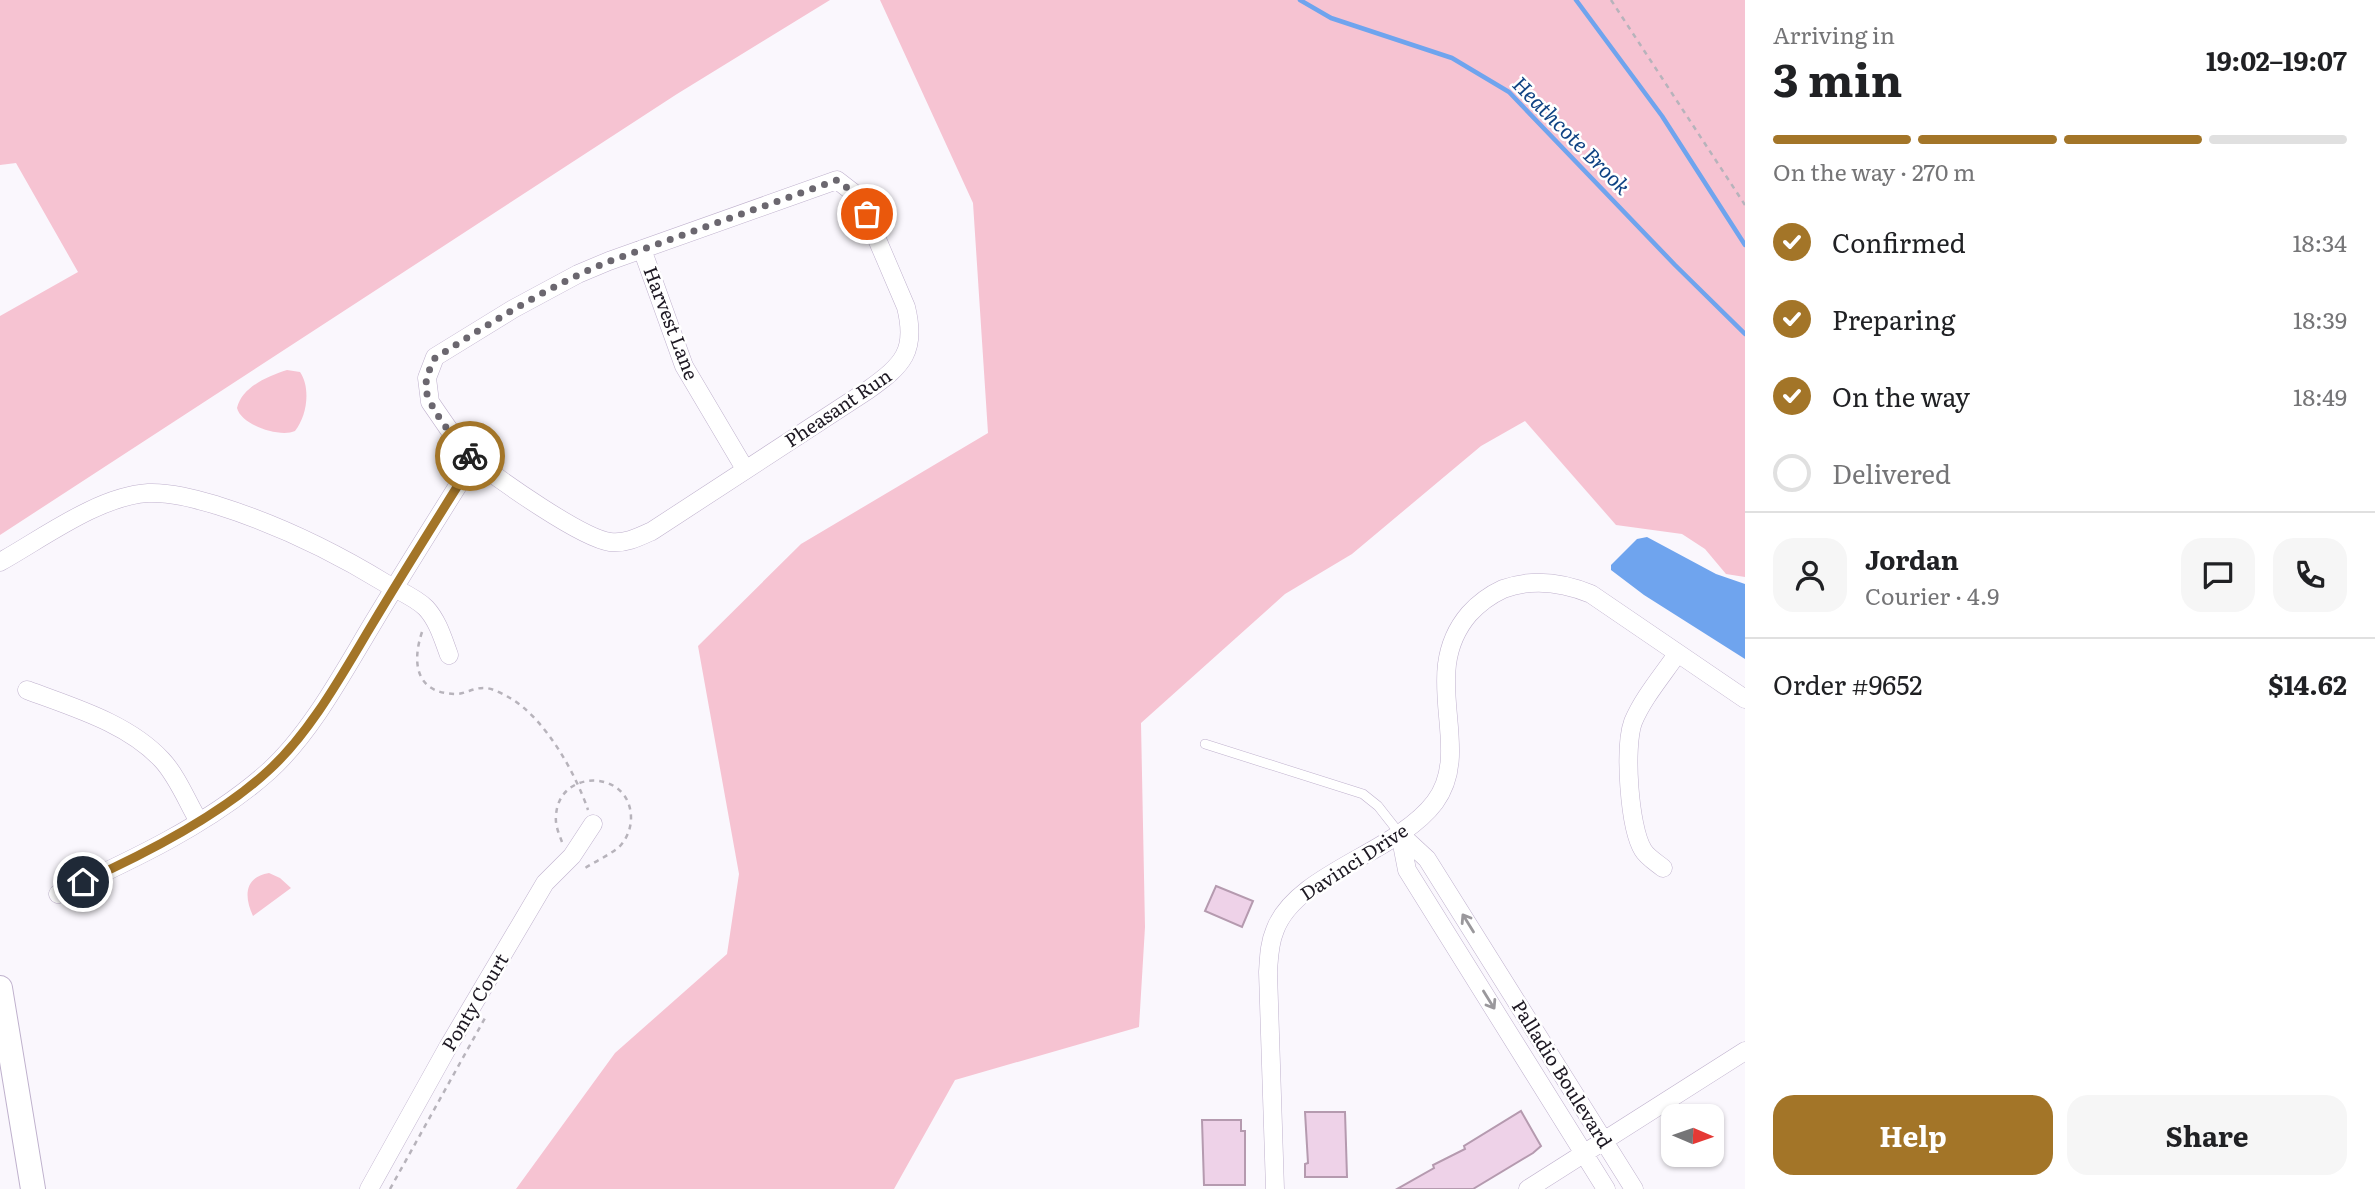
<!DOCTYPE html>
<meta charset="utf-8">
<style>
:root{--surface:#fff;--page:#f6f6f6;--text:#202124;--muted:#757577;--line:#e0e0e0;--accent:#a37528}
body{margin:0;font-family:Literata,serif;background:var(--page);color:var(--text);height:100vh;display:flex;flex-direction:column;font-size:26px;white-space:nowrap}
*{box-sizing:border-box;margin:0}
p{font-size:23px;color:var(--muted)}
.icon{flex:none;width:38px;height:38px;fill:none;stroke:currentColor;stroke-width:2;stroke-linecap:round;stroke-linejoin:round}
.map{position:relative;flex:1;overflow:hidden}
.details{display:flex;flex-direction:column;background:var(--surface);width:630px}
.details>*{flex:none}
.needle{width:46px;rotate:92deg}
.fabs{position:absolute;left:1661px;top:1104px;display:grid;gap:14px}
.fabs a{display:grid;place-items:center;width:63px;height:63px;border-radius:14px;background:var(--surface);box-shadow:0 2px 5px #0004;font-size:35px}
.pin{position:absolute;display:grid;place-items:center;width:60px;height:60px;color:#fff;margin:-30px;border:4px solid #fff;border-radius:50%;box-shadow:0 2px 7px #0007}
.courier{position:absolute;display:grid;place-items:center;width:70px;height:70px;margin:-35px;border:5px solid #a37528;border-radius:50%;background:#fff;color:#222;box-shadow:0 2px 9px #0007}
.headline em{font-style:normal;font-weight:700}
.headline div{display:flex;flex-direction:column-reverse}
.headline{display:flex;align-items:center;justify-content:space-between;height:119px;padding:0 28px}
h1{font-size:46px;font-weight:700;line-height:52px}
.bar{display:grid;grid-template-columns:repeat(4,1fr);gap:10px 7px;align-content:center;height:84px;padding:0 28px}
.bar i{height:9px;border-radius:5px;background:var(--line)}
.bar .selected{background:var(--accent)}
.bar p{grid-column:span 4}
.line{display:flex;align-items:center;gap:18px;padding:0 28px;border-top:2px solid var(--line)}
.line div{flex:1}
.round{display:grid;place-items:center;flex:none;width:74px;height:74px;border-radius:21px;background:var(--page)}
ol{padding:0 28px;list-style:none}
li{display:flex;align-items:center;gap:21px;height:77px}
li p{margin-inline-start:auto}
li .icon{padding:7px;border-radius:50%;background:var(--accent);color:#fff;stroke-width:4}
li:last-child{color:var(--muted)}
li i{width:38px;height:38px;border:4px solid var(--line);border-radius:50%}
.cta{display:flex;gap:14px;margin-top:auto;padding:14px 28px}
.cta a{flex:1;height:80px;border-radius:21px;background:var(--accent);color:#fff;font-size:28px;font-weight:700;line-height:80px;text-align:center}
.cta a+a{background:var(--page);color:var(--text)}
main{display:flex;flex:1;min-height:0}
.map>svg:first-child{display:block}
.green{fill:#f6c3d2}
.water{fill:#6fa4ee}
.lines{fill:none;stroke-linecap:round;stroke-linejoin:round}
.stream{stroke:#6fa4ee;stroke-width:4.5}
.building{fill:#eed2e8;stroke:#b59aaf;stroke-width:2}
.lane-casing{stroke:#bfb1cd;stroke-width:10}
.street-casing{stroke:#bfb1cd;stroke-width:19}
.secondary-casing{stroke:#bfb1cd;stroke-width:26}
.path{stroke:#b7b3bb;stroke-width:2.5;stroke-dasharray:5 5;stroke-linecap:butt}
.lane{stroke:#fff;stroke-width:9}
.street{stroke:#fff;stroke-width:18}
.secondary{stroke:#fff;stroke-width:24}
.oneway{stroke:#9a989c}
.done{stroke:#6b676f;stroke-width:7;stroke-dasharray:0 12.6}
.route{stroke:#a37528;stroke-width:9}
.labels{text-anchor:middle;stroke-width:5;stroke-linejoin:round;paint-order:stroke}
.street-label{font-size:19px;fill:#1e1923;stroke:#fff}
.water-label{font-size:21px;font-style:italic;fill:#104384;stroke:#fff}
</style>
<main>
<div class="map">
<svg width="1745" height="1189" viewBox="0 0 1745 1189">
<rect width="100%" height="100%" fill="#faf7fd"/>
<path class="green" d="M 0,0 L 830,0 L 677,94 L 0,535 L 0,316 L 78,272 L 16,163 L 0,165 Z
M 880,0 L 1745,0 L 1745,577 L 1726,574 L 1705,549 L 1682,534 L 1616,525 L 1525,421 L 1481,446 L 1352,554 L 1285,594 L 1141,723 L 1145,927 L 1139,1027 L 955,1080 L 894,1189 L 516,1189 L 615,1053 L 727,954 L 739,874 L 698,646 L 801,544 L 988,433 L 973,203 Z
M 287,370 L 300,372 C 311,388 307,416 295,431 C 280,438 241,425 237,408 C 242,387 268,376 287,370 Z
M 269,873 L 280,878 L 291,888 L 253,916 C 244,897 244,877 269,873 Z"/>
<path class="water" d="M 1647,537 L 1716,574 L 1745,584 L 1745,659 L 1644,595 L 1611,570 L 1611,565 L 1637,539 Z"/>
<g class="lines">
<path class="stream" d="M 1300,0 L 1331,18 L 1452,58 L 1509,92 L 1675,265 L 1745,334
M 1576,0 L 1662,116 L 1745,245"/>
</g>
<path class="building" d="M 1216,886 L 1253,901 L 1242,927 L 1205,911 Z
M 1521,1111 L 1541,1146 L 1533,1153 L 1473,1189 L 1397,1189 L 1434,1168 L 1433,1165 L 1465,1149 L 1464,1146 Z
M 1305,1112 L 1345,1112 L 1347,1177 L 1305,1177 L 1305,1164 L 1308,1163 Z
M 1202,1120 L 1241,1120 L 1241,1131 L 1245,1131 L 1245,1185 L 1204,1185 Z"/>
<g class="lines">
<g class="lane-casing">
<path id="lane" d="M 1205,744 L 1363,794 L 1378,806 L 1400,834"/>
</g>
<g class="street-casing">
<path id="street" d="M 837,180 L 859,197 L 906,307 C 917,351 903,365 868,390 L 652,531 C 639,537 625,544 610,542 C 581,538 500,480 474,460 L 461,447 L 430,402 L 427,378 L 435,357 L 513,309 L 578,274 L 609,261 Z
M 642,249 L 684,366 L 745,469
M 0,562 C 43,538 99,496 148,493 C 171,492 195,499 216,505 C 277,524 331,550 385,583 C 397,590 415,597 426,608 C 438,621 443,639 449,655
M 27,690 C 72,707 128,723 162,760 C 177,776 187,801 198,820
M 1400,834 L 1427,859 L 1634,1189
M 1400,834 L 1407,870 L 1606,1189
M 1663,868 C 1657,863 1647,857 1643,850 C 1629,827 1624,747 1633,722 C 1643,698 1662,676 1677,654
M 58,894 C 130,861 210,824 269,771 C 311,733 344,671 373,623 C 406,568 440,514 474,460
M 369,1189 L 448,1047 L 545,883 L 572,856 L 593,824
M 1275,1189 L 1268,972 C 1269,958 1269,944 1275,930 C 1296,873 1397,853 1435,802 C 1475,748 1417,675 1469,614 C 1479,603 1490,595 1503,589 C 1533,578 1562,582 1591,594 L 1745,699
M 1528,1189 L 1745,1051"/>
</g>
<g class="secondary-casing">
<path id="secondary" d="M 0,988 L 33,1189"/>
</g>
<path class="path" d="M 1611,0 L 1745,205
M 422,632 C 412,662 415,693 455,694 C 466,694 474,687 486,688 C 494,689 503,694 510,698 C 545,718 576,774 588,810
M 562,842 C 559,834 555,825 556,816 C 558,768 631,769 631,818 C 631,828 627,839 619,847 C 608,856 594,862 582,870
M 390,1189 L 485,1018"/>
<use href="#lane" class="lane"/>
<use href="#street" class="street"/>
<use href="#secondary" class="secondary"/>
</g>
<defs><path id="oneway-shaft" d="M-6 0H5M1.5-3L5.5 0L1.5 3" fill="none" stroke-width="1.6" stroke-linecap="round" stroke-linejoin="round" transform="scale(1.75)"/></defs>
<g class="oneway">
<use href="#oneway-shaft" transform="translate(1468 923) rotate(-122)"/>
<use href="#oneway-shaft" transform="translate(1489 1000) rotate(58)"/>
</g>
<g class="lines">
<path class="done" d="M 470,456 C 457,443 429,408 426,390 C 425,378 430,368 435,358 C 492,322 548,286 610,261 L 837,180 L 859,197 L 867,214"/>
<path class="route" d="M 83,882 C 145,854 220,816 269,770 C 311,732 344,671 373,623 C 406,568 440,514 474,460 L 470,456"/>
</g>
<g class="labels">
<g class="street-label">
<text transform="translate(671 323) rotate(69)" y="7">Harvest Lane</text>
<text transform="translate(838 408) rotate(-34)" y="7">Pheasant Run</text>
<text transform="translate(1354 862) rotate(-33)" y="7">Davinci Drive</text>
<text transform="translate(475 1002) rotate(-59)" y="7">Ponty Court</text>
<text transform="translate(1562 1074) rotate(58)" y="7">Palladio Boulevard</text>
</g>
<g class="water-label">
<text transform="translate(1571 136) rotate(45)" y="7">Heathcote Brook</text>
</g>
</g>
</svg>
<div class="fabs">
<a><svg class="needle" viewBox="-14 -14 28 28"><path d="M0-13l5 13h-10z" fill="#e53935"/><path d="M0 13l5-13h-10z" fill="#757577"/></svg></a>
</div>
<div class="pin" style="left:867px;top:214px;background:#ea580c"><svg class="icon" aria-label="bag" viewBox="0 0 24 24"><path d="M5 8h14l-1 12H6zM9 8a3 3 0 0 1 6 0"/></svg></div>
<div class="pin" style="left:83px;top:882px;background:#1f2937"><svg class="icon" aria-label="home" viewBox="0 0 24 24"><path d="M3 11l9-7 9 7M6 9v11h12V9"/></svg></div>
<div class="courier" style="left:470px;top:456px"><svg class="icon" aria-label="bike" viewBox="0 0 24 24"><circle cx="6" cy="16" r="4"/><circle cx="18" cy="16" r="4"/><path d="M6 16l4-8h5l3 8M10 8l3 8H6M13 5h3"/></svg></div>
</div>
<section class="details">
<div class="headline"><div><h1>3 min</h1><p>Arriving in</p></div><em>19:02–19:07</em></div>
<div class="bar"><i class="selected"></i><i class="selected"></i><i class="selected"></i><i></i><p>On the way · 270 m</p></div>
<ol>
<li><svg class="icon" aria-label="check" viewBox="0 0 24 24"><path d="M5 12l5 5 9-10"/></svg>Confirmed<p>18:34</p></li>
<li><svg class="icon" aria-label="check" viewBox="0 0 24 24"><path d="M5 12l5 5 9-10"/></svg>Preparing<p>18:39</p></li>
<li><svg class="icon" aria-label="check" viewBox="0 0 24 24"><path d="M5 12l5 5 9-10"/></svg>On the way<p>18:49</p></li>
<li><i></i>Delivered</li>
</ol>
<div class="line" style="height:126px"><a class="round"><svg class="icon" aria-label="person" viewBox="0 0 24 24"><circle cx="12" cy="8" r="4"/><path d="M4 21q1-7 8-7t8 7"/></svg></a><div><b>Jordan</b><p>Courier · 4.9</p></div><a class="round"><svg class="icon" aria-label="chat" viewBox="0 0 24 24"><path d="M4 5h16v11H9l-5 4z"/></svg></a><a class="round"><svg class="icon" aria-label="phone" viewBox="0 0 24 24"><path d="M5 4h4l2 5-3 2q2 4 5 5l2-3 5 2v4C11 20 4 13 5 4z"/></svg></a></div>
<div class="line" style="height:91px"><div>Order #9652</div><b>$14.62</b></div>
<div class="cta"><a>Help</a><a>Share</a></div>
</section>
</main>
